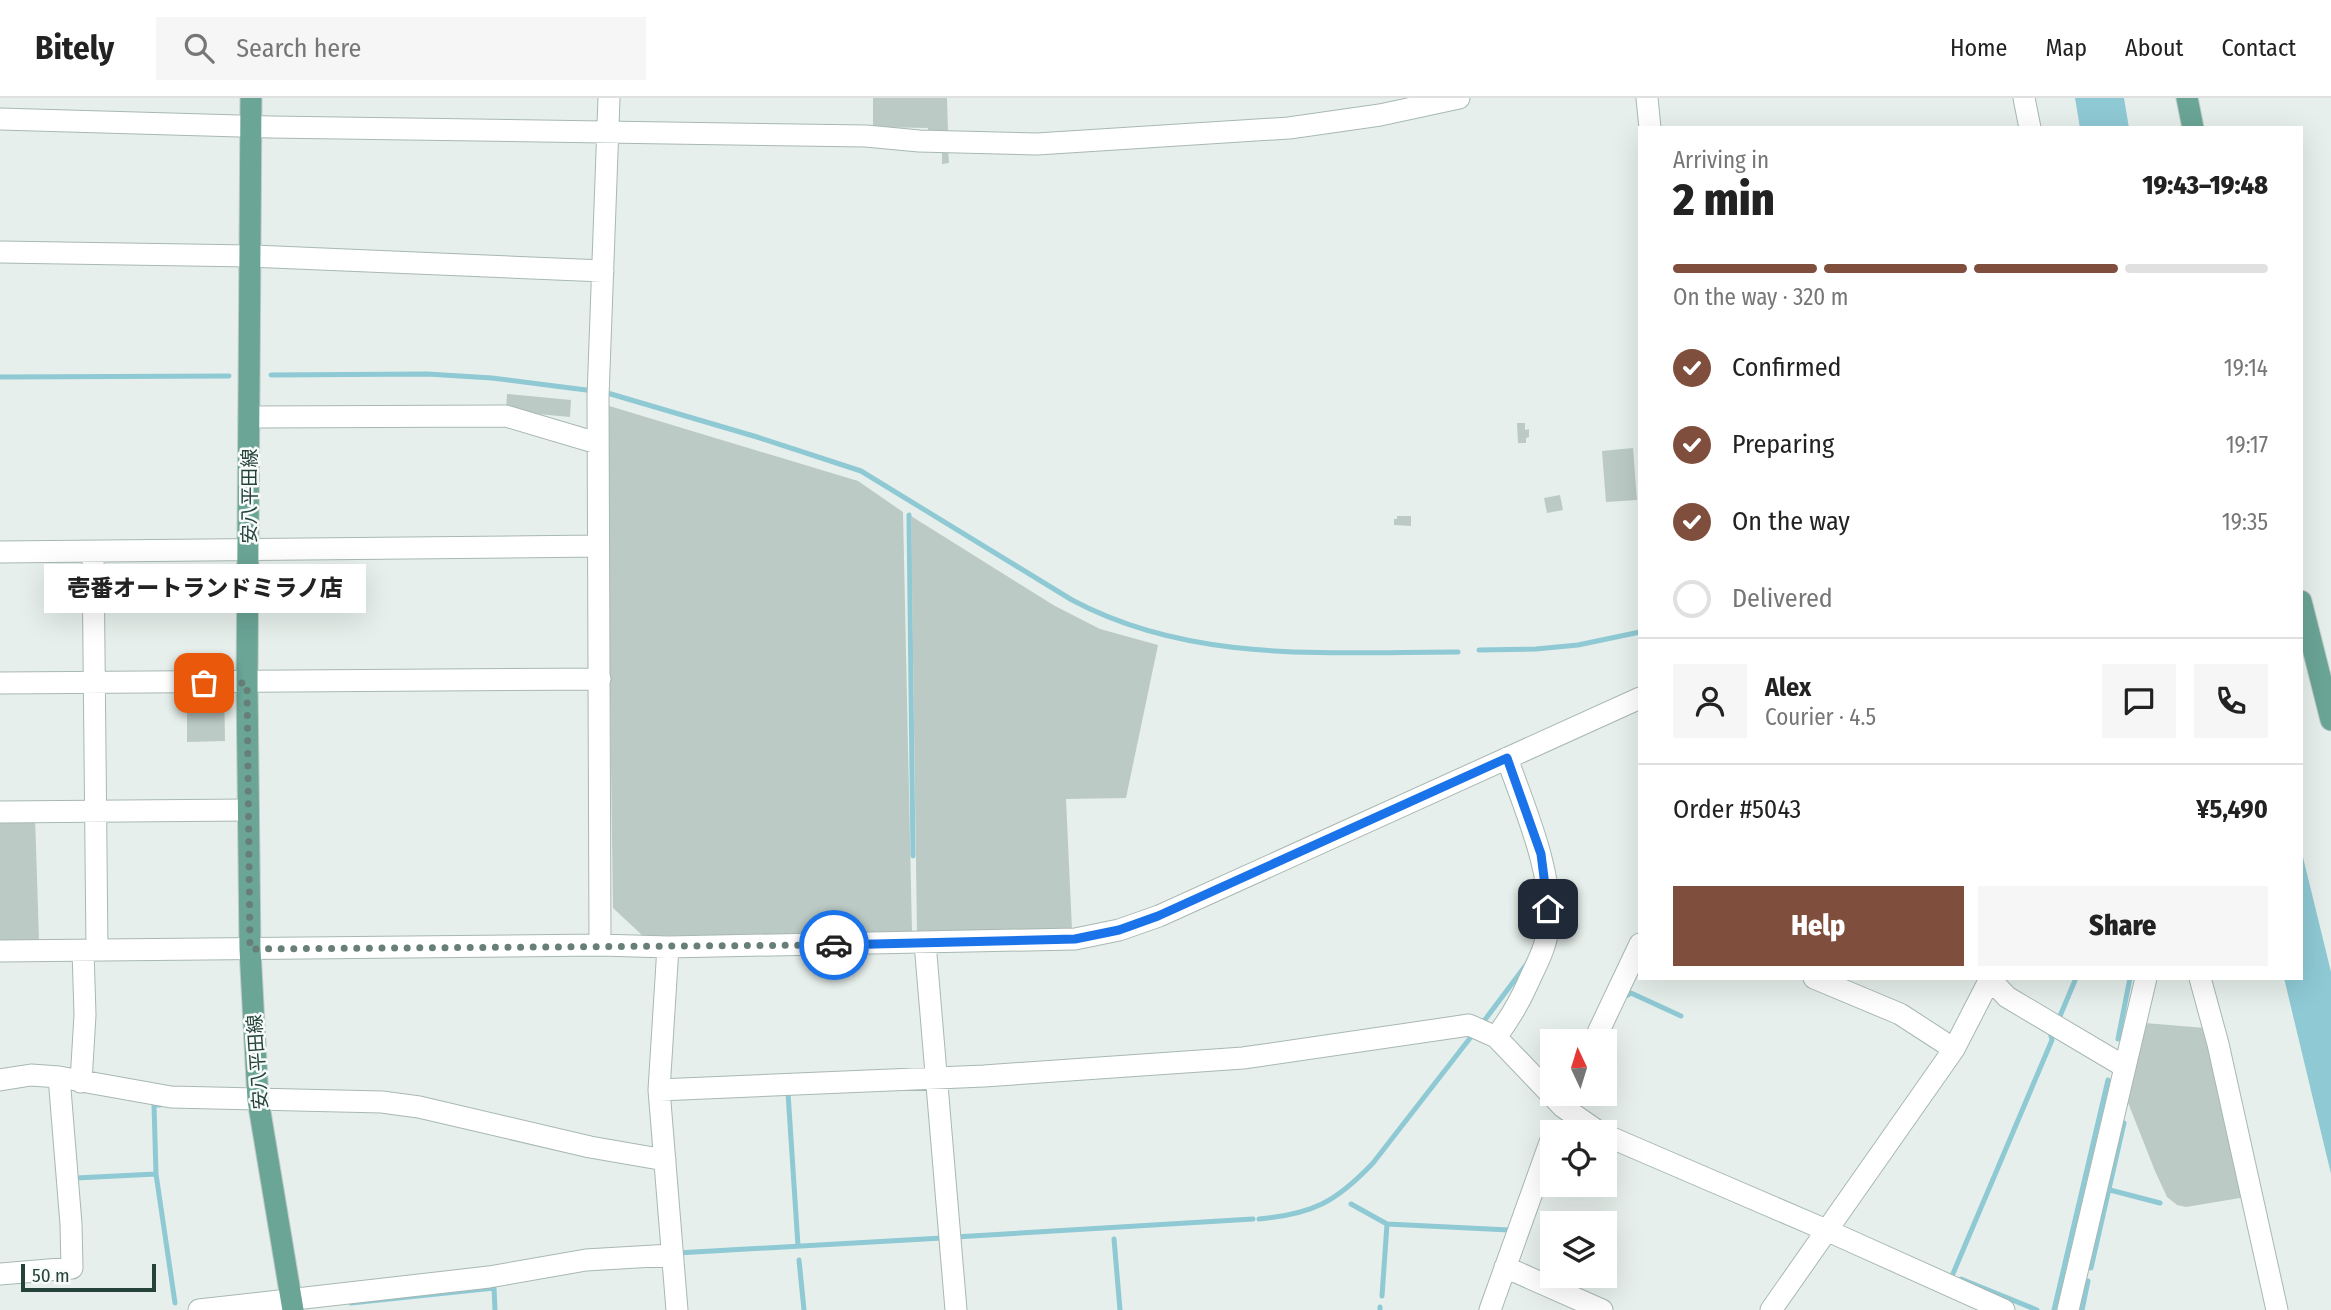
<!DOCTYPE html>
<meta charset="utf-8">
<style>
:root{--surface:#fff;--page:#f6f6f6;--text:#222;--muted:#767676;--line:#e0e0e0;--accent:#804e3d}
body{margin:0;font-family:"Fira Sans Condensed","Noto Sans JP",sans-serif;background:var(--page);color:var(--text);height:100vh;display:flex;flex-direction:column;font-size:26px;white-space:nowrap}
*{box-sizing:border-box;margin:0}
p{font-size:23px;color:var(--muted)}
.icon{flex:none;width:38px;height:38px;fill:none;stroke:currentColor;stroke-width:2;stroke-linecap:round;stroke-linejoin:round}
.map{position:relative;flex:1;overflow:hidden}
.drawer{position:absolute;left:1638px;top:28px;width:665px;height:854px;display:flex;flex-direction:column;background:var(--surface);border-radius:0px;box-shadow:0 7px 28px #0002}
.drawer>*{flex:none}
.needle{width:46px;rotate:356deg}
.fabs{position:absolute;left:1540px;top:931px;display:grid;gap:14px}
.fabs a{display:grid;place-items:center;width:77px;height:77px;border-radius:0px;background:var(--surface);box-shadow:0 7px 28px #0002;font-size:35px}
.scale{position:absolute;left:21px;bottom:18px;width:135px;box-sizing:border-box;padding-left:7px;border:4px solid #24423a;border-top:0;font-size:19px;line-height:24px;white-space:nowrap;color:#24423a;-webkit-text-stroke:5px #f7fbf9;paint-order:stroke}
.pin{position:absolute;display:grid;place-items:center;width:60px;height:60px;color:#fff;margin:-30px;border-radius:14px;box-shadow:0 4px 10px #0006}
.courier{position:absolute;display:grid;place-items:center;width:70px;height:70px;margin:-35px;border:5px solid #1a73e8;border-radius:50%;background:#fff;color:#222;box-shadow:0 2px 9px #0007}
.bubble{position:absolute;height:49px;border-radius:0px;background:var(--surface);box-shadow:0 7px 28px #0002;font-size:23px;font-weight:800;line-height:49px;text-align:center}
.head em{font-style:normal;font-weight:800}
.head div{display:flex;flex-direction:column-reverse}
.head{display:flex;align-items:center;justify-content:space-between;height:119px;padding:0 35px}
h1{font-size:46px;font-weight:800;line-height:52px}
.bar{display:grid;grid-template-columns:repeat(4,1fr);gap:10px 7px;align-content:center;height:84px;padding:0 35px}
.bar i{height:9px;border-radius:5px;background:var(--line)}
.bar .active{background:var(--accent)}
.bar p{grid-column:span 4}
.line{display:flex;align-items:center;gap:18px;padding:0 35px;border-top:2px solid var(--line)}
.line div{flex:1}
.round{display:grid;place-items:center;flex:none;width:74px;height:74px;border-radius:0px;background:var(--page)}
ol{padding:0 35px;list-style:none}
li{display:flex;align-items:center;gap:21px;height:77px}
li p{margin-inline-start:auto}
li .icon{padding:7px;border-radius:50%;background:var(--accent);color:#fff;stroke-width:4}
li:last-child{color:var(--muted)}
li i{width:38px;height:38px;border:4px solid var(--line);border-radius:50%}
.primary-button{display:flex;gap:14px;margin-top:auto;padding:14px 35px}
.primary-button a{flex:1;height:80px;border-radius:0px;background:var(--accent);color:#fff;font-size:28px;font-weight:800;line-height:80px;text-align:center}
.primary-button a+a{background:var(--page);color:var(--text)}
header{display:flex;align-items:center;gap:42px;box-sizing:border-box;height:98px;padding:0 35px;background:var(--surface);border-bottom:2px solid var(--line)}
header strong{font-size:33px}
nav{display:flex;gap:38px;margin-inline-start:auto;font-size:24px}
.search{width:490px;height:63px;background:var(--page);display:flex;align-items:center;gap:18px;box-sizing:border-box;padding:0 24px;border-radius:0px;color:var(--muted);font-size:26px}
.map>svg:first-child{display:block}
.water{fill:#8ec9d4}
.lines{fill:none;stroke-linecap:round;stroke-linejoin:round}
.stream{stroke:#8ec9d4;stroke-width:5}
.building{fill:#bbcac4}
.minor-casing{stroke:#a8b8b2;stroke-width:23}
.major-casing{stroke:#c2cac8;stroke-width:23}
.minor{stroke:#fff;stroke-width:21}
.major{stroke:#6aa596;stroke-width:21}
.done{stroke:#687f78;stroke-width:7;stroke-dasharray:0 12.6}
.route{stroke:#1a73e8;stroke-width:9}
.labels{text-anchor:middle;stroke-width:5;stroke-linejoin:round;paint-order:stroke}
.street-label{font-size:19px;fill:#24423a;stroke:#f7fbf9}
</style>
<header>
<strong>Bitely</strong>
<div class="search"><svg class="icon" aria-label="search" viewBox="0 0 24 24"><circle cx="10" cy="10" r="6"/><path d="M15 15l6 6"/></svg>Search here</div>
<nav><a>Home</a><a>Map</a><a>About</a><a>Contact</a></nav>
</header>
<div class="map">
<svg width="2331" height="1212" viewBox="0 0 2331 1212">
<rect width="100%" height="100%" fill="#e6efeb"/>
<path class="water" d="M 2075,0 L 2124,0 L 2129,30 L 2080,30 Z
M 2301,751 L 2331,874 L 2331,1076 L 2284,880 L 2301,880 Z"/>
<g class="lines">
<path class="stream" d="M 271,277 L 427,276 L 492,280 L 594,293
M 0,279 L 229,278
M 604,294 L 757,339 L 861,373 L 1072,502 C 1192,566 1327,554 1458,554
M 909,417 L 913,758
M 1479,552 L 1536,551 L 1578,547 L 1640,534
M 1624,899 L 1631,895 L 1681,918
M 2060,918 L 2076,880
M 1481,927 L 1526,867
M 2118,941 L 2130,880
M 790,995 L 788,995 L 798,1148
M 1576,1003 L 1579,996
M 160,1007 L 154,1007 L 156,1076 L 175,1205
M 1564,1034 L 1568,1025 L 1573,1028
M 76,1080 L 156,1076
M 2110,1092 L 2160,1105
M 1351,1106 L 1387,1126 L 1509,1132
M 1259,1121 C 1313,1116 1336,1104 1373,1065 L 1474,935
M 955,1139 L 1253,1121
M 1114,1141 L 1120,1212
M 677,1155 L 942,1140
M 799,1162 L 804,1212
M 2091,1170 L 2124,1025
M 1952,1178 L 2052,942 L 2050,934 L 2047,932
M 1961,1181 L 2037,1212
M 1382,1198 L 1387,1126
M 351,1205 L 494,1190 L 495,1212
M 1380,1212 L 1380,1209
M 2054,1212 L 2108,982
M 2082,1212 L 2088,1183"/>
</g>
<path class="building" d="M 873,0 L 947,0 L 948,34 L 928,35 L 928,30 L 873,29 Z
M 942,50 L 948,50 L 949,65 L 942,66 Z
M 507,296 L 571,302 L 570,319 L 506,313 Z
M 606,307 L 858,383 L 903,414 L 912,835 L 643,838 L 613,810 Z
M 1517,325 L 1525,325 L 1525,332 L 1529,331 L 1529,339 L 1526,340 L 1526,345 L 1518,345 Z
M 1633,350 L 1637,402 L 1606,404 L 1602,353 Z
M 1560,397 L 1563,412 L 1547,415 L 1544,400 Z
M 911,418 L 1055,508 L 1100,531 L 1158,547 L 1126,700 L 1066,701 L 1072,832 L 917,835 Z
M 1397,418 L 1411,418 L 1411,428 L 1394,427 L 1394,421 L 1397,421 Z
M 224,590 L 225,643 L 187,644 L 187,591 Z
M 35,718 L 39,843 L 0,843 L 0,719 Z
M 2145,925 L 2205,930 L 2246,1099 L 2186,1109 L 2177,1107 L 2167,1099 L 2155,1073 L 2127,1002 Z"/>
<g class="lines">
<g class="minor-casing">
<path id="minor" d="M 1647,0 L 1650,30
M 2024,0 L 2030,30
M 0,21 L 271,29 L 866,38 L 919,43 L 1037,46 L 1289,30 L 1380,17 L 1459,0
M 0,154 L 251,158 L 603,173
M 249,319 L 506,318 L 597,345
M 0,454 L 598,448
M 93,454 L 97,852
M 0,585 L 600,581
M 0,714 L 248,712
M 925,845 L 956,1212
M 600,847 L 598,299 L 609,0
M 668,849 L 659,992 L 677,1212
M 0,853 L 600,847 L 668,849 L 1075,841 L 1119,832 L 1159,818 L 1640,600
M 1814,880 L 1900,916 L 1954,951
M 2200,880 L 2218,946 L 2277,1212
M 1496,939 C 1509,922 1519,905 1528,885 C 1536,867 1546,850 1548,830 C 1555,778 1524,709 1507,660
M 1594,943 L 1640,846
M 0,982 L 31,977 L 59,979 L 171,999 L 382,1004 L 419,1009 L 590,1049 L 665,1062
M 81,984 L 85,917 L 83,852
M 659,992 L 984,978 L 1243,960 L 1469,927 L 1496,939 L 1563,1009 L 1599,1034
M 1605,1037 L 1826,1132 L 2004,1212
M 1505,1169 L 1602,1212
M 0,1176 L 72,1170 L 71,1126 L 59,979
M 199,1212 L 489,1179 L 586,1162 L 671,1157
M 1490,1212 L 1552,1039
M 1771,1212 L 1954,951 L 1990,881 L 2007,899 L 2125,969
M 2068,1212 L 2146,880"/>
</g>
<g class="major-casing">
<path id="major" d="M 251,0 L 247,585 L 250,851 L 258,1002 L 293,1212
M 2187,0 L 2193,30
M 2301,503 L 2331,622"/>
</g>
<use href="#minor" class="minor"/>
<use href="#major" class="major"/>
</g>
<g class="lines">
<path class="done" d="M 204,585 L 247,585 L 250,851 L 834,847"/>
<path class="route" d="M 834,847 L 1075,841 L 1119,832 L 1158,818 L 1507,660 L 1541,756 L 1548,811"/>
</g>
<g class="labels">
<g class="street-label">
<text transform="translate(249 398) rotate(-90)" y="7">安八平田線</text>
<text transform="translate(257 964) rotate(-94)" y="7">安八平田線</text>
</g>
</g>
</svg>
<div class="fabs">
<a><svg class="needle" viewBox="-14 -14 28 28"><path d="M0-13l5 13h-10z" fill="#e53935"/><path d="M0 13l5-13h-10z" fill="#767676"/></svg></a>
<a><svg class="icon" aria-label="locate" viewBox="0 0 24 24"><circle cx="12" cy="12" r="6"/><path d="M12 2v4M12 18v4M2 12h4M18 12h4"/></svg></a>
<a><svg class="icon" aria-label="layers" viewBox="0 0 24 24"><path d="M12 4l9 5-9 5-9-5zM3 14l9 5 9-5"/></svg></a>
</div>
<div class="scale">50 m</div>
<div class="pin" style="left:204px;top:585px;background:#ea580c"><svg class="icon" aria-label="bag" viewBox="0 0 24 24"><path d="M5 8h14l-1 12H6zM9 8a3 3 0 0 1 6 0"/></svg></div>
<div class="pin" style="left:1548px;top:811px;background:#1f2937"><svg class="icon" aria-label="home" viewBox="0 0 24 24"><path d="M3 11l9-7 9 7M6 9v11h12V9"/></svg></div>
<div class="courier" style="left:834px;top:847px"><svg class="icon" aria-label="car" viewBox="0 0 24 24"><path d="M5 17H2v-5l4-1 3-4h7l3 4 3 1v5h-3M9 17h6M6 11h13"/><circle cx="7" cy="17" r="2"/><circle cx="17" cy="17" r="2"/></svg></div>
<div class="bubble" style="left:44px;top:466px;width:322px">壱番オートランドミラノ店</div>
<section class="drawer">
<div class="head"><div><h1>2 min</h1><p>Arriving in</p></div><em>19:43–19:48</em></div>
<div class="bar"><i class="active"></i><i class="active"></i><i class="active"></i><i></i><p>On the way · 320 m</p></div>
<ol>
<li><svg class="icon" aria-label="check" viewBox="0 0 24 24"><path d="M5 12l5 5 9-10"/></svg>Confirmed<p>19:14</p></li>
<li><svg class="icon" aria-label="check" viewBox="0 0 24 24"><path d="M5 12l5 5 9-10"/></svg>Preparing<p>19:17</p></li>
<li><svg class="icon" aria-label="check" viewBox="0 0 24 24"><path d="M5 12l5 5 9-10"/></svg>On the way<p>19:35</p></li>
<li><i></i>Delivered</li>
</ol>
<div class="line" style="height:126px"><a class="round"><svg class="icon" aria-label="person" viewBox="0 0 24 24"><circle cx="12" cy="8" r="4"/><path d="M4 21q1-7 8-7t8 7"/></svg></a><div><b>Alex</b><p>Courier · 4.5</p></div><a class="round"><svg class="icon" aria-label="chat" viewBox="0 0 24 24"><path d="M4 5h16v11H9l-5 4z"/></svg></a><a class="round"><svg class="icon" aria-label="phone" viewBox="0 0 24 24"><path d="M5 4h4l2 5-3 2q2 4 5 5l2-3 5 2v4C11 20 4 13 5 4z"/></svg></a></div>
<div class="line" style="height:91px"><div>Order #5043</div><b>¥5,490</b></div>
<div class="primary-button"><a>Help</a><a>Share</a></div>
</section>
</div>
